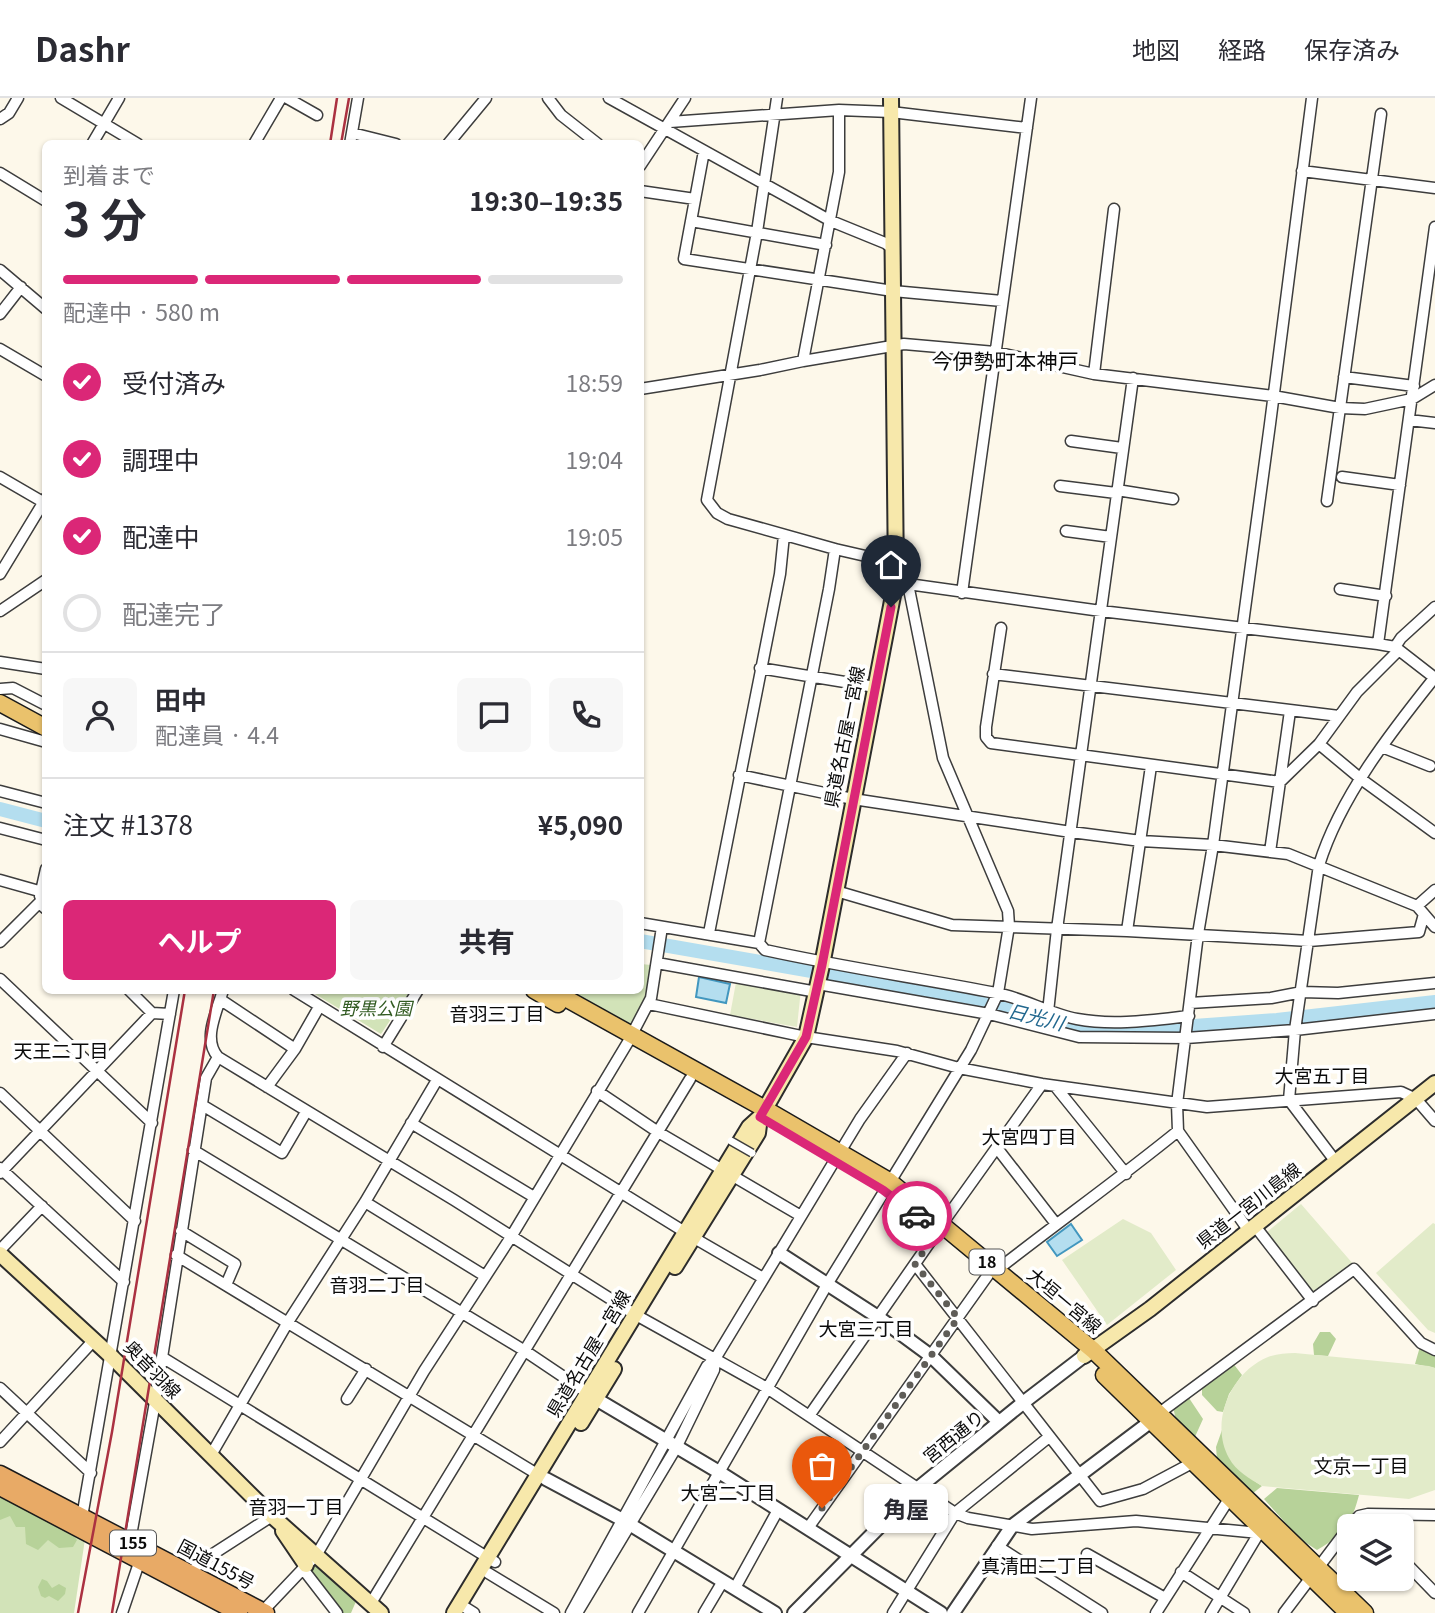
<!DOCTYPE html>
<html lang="ja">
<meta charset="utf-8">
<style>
:root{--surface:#fff;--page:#f7f7f7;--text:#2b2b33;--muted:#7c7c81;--line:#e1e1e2;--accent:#db2777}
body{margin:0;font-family:Georgia,"Noto Sans JP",serif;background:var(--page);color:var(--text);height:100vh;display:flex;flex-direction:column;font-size:26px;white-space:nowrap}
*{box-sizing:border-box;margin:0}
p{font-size:23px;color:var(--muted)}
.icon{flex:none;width:38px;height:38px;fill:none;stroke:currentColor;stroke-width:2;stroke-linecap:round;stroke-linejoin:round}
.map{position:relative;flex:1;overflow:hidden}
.details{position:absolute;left:42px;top:42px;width:602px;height:854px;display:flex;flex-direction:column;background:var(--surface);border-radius:10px;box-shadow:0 2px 5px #0004}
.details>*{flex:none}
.buttons{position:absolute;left:1337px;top:1416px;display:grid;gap:14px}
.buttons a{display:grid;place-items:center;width:77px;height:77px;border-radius:10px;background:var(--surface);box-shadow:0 2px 5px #0004;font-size:35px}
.pin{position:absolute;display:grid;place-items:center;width:60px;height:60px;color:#fff;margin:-72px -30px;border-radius:50% 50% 50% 0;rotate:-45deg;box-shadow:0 0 7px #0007}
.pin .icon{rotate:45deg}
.courier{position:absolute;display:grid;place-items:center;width:70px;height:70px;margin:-35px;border:5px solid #db2777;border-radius:50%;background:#fff;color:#222;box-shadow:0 2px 9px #0007}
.bubble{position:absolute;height:49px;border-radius:10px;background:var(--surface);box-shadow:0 2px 5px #0004;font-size:23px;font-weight:700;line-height:49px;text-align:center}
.head em{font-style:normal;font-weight:700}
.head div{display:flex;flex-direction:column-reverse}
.head{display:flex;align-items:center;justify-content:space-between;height:119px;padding:0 21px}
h1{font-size:46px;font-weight:700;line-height:52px}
.bar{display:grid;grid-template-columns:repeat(4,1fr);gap:10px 7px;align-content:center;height:84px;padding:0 21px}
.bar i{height:9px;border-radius:5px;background:var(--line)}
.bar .selected{background:var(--accent)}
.bar p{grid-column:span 4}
.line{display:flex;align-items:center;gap:18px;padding:0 21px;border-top:2px solid var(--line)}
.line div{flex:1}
.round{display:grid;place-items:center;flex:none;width:74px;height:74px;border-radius:10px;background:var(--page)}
ol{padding:0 21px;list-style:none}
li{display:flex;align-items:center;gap:21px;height:77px}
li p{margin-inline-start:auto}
li .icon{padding:7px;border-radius:50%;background:var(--accent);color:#fff;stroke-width:4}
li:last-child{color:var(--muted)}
li i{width:38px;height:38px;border:4px solid var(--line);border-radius:50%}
.button{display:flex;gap:14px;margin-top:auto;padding:14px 21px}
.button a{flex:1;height:80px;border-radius:10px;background:var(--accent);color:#fff;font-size:28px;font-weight:700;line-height:80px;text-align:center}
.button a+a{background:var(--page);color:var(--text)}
header{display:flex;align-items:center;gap:42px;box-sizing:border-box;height:98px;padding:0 35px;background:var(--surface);border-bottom:2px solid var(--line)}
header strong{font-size:33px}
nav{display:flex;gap:38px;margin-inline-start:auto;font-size:24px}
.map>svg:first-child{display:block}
.green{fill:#d2e3b8}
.forest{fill:#b7d299}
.pitch{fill:#e2ebc9}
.water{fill:#b4deef;stroke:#4297bf;stroke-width:2}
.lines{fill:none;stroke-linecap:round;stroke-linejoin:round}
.river{stroke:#b4deef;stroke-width:14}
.minor-casing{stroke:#3d3d3d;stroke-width:13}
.tertiary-casing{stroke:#3d3d3d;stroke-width:16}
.secondary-casing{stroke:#2c2c2c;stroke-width:18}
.primary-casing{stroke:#1b1b1b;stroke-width:19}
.trunk-casing{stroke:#1b1b1b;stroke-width:19}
.minor{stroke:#fff;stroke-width:10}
.tertiary{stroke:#fff;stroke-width:12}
.secondary{stroke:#f7e8ab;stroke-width:14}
.primary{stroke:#eac26c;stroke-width:16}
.trunk{stroke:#e8aa66;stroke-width:16}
.rail{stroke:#ab3141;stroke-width:2.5}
.pedestrian-bridge-casing{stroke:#3d3d3d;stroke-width:10;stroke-linecap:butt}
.pedestrian-bridge{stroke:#fff;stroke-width:7}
.done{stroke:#5f5d58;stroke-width:7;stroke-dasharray:0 12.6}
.route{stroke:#db2777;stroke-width:9}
.labels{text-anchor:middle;stroke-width:7;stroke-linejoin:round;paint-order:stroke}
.shield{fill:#fff;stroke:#545454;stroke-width:2}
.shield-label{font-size:16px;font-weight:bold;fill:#0a0a0a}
.street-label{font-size:18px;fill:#0a0a0a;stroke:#fff}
.park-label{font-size:18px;font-style:italic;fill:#325b22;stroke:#fff}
.neighbourhood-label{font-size:19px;fill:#0a0a0a;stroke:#fff}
.water-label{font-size:19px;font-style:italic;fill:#21678e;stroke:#fff}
.quarter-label{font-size:21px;fill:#0a0a0a;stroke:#fff}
</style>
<header>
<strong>Dashr</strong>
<nav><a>地図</a><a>経路</a><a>保存済み</a></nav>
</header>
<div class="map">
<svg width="1435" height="1515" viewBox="0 0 1435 1515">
<rect width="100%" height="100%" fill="#fdf8ea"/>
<path class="green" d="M 641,866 L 651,867 L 645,905 L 633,928 L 570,893 L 640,892 Z
M 310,893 L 410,893 L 381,936 Z
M 0,1399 L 51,1422 L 85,1441 L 74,1515 L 0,1515 Z"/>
<path class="forest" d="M 1320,1234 L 1330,1234 L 1336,1241 L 1328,1258 L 1314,1257 L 1313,1246 Z
M 1421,1245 L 1435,1252 L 1435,1270 L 1415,1266 Z
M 1232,1264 L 1242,1277 L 1229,1296 L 1223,1314 L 1217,1313 L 1202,1297 L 1202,1286 Z
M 1187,1297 L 1203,1321 L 1194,1341 L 1176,1323 L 1173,1308 Z
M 1222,1332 C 1223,1357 1242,1375 1262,1388 L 1252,1396 L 1217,1361 L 1216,1349 Z
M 1277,1390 L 1359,1397 C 1351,1427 1344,1436 1317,1452 L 1300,1441 L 1264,1401 Z
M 0,1399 L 72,1436 L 77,1442 L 73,1449 L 59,1450 L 48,1442 L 38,1452 L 26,1446 L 25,1429 L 16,1429 L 10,1418 L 0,1422 Z
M 314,1464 L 357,1501 L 351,1515 L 343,1515 L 310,1473 L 311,1466 Z
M 42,1481 L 47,1483 L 52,1490 L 59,1486 L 66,1490 L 65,1496 L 58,1503 L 49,1498 L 45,1500 L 41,1498 L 38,1489 Z"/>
<path class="pitch" d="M 737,879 L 801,891 L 797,929 L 730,917 Z
M 1301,1106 L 1354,1167 L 1312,1201 L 1261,1139 Z
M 1123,1121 L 1151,1135 L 1176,1172 L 1107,1227 L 1062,1162 Z
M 1433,1125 L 1435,1126 L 1435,1235 L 1428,1232 L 1376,1175 Z
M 1295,1255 L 1429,1268 L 1435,1270 L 1435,1392 L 1409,1401 L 1262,1388 C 1250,1381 1236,1373 1229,1360 C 1209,1324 1231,1274 1268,1259 C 1277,1256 1286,1255 1295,1255 Z"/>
<path class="water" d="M 699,879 L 730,886 L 726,905 L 696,899 Z
M 1071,1126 L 1082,1142 L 1057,1158 L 1047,1144 Z"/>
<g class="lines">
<path class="river" d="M 0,711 L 46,723
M 640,843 L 954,898 L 1090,933 L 1138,932 L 1277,922 L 1435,904"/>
<g class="minor-casing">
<path id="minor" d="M 61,0 L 138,46
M 287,0 L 317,17
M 548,0 L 561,17 L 598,46
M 609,0 L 831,123 L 885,145 L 892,150
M 777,0 L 757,134 L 707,402 L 717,415 L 728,421 L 835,451 L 896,465
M 0,21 L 9,15 L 18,0
M 670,24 L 839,12 L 891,14 L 1027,30
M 352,35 L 396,46
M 92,46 L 119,0
M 254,46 L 281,0
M 350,46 L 358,0
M 448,46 L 486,0
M 704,53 L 684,161 L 893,193 L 1002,203
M 640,68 L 685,0
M 1302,73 L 1435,90
M 0,75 L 46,103
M 640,93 L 695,101
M 691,123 L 826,147
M 1435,129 L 1378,546 L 1395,549 L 1435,580
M 0,172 L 46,211
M 0,216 L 21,189
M 0,251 L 46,278
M 803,263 L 839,74 L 839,12
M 1094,276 L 1114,111
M 1344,279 L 1414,288
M 640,291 L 760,272 L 803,263 L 904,246 L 995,254 L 1094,276 L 1273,298 L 1340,310 L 1365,311 L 1412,301 L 1435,287
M 1409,322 L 1435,325
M 1071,343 L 1122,350
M 0,379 L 43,404
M 1342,379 L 1400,387
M 1060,388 L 1116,395
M 1117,392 L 1173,401
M 1327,403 L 1381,16
M 1066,433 L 1111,439
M 0,476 L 46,400
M 908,486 L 1101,513 L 1378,546
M 1340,491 L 1386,498
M 962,495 L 1031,0
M 0,513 L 46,482
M 1001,530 L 986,629 L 986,639 L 991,645 L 1280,684 L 1319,646 L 1357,594 L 1399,552
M 1395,549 L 1401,540 L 1435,509
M 0,564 L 46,571
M 760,570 L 875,589
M 993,576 L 1339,618
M 0,591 L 13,590 L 46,607
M 0,631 L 46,644
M 1319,646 L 1361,681 L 1435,735
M 1382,649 L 1430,668
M 739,677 L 853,701 L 1071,734 L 1141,743 L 1213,747 L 1288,756 L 1417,808 L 1435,829
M 0,693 L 46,705
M 0,730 L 46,742
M 1270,754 L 1290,613
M 0,782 L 46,795
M 836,793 L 952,827 L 1127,833 L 1309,843 L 1419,834 L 1424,816
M 40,798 L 46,771
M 1417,808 L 1435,792
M 640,825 L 759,845 L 765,852 C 842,869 919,880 996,895 C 1024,900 1049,916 1077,921 C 1114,928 1153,922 1189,918
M 1127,833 L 1151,668
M 709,835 L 780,476 L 784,437
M 0,844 L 39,805 L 46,811
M 759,845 L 829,491 L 835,451
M 657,865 L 817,894
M 0,881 L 152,1025
M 818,886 L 989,916 L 1079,939 L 1186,940 L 1295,932 L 1435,916
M 129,892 L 152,915 L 170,916
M 294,892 L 701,1144 L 763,1180
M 221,902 L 295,951
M 1190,905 L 1271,900 L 1302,894 L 1338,895 L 1435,885
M 649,906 L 806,939 L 897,953 L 959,970 L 1042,986 L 1207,1009 L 1401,994 L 1416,1001 L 1435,1023
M 1048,914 L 1057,831 L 1133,280
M 383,949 L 418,892
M 218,959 L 454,1102 L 636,1217 L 767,1290 L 955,1415 L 968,1420 L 1032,1431 L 1136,1423 L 1259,1435 L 1263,1433
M 1055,988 L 1126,1076
M 267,989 L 295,951 L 319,909
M 597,993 L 658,1034 L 801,1118
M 0,995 L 135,1123
M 202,1007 L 282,1055 L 306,1014
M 411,1025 L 534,1099
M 997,1050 L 1056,1126
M 193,1052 L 525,1253 L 592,1298
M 840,1054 L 860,1021 L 907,955
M 1336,1064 L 1289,1002 L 1295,932 L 1319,767 C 1340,699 1391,634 1435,579
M 0,1070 L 124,1184
M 0,1075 L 152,915
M 365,1104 L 485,1178
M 942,1126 L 1042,986
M 1255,1128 L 1313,1203
M 181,1133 L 235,1166 L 226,1187
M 1249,1133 L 1178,1033 L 1177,1006 L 1198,836 L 1213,747 L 1270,326 L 1312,0
M 0,1152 L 42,1108
M 176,1157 L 542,1379
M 915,1166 L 1100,1403 L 1143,1391 L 1192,1365
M 997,1172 C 1057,1125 1119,1081 1178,1033
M 161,1262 L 165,1261 L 495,1464
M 0,1290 L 91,1375
M 347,1301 L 366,1271
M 1158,1316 L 1354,1171 L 1421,1245 L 1435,1252
M 809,1318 L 937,1134
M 0,1344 L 94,1242
M 211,1357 L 288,1224 L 365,1104 L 437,982
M 82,1419 L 174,892
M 1350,1428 L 1359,1418 L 1368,1416 L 1435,1417
M 808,1430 L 988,1177
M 130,1443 L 155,1304 L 206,980 L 218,959 C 202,941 217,914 223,892
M 997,1448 L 1102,1515
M 1087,1456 L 1165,1500
M 1402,1461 L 1435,1495
M 303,1471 L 337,1515
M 1181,1474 L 1244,1515
M 488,1475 L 554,1515
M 191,1476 L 199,1465 L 272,1418
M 735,1490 L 778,1412
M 371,1505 L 690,981
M 466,1510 L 474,1515
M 263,1513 L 317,1456 L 424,1273 L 511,1139 L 628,944 L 651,900 L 662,829
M 122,1515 L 140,1462
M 571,1515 L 707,1268 L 715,1261 L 835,1062
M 577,1515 L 676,1350 L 714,1272 L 715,1261
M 638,1515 L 828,1185 L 971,952 L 998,895 L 1009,828 L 1008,813 L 943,660 L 908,486 L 896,482
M 704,1515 L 723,1483
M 893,1515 L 955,1415 L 1049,1339
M 1156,1515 L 1229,1401
M 1211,1515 L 1259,1435
M 1284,1515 L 1349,1429"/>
</g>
<g class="tertiary-casing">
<path id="tertiary" d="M 779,1155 L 878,1219 L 931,1258 L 999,1324
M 596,1301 L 719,1374 L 941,1515
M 546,1381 L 621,1421 L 775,1515
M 794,1515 L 917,1391 L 1024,1304 L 1084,1258
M 953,1515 L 1012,1428 L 1150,1324"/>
</g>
<g class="secondary-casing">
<path id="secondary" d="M 0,1156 L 111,1258 L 272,1418 L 381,1515
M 675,1169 L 758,1035 L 760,1019
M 1084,1258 L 1150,1211 L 1435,985
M 581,1325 L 614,1271
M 283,1433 L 306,1467
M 454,1515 L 749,1029 L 760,1019 L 765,1011 L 806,939 L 822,867 L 896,482 L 891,0"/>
</g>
<g class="primary-casing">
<path id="primary" d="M 0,605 L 46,630
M 534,892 L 558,906
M 551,892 L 765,1011 L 889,1083 L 1093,1252 L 1365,1515
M 1104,1277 L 1348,1515"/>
</g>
<g class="trunk-casing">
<path id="trunk" d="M 0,1376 L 266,1515
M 0,1389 L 239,1515"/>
</g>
<use href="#minor" class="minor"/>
<use href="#tertiary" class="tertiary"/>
<use href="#secondary" class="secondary"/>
<use href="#primary" class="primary"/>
<use href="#trunk" class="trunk"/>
<path class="rail" d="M 330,46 L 337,0
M 341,46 L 349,0
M 78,1515 L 112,1334 L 185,892
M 112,1515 L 214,892"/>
<g class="pedestrian-bridge-casing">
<path id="pedestrian-bridge" d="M 731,1043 L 752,1055"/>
</g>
<use href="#pedestrian-bridge" class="pedestrian-bridge"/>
</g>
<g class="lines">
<path class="done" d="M 822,1410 L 958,1220 L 915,1166 L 937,1134 L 917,1118"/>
<path class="route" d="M 891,509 L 822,867 L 806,939 L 760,1019 L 883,1092 L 917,1118"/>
</g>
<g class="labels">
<g class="shield">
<rect x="969.5" y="1151.5" width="35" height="25" rx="5"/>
<rect x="110" y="1432.5" width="46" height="25" rx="5"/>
</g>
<g class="shield-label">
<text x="987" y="1170">18</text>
<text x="133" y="1451">155</text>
</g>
<g class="street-label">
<text transform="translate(845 639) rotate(-79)" y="6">県道名古屋一宮線</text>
<text transform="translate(1249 1108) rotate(-38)" y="6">県道一宮川島線</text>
<text transform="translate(1064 1203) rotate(40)" y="6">大垣一宮線</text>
<text transform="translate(589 1256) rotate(-59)" y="6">県道名古屋一宮線</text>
<text transform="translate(152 1272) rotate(46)" y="6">奥音羽線</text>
<text transform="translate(954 1339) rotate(-39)" y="6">宮西通り</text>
<text transform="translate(216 1467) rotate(28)" y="6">国道155号</text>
</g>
<g class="park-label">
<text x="376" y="917">野黒公園</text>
</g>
<g class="neighbourhood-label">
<text x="497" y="923">音羽三丁目</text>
<text x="61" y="960">天王二丁目</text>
<text x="1322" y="985">大宮五丁目</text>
<text x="1029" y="1046">大宮四丁目</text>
<text x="377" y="1194">音羽二丁目</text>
<text x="866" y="1238">大宮三丁目</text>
<text x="1361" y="1375">文京一丁目</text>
<text x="728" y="1402">大宮二丁目</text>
<text x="296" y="1416">音羽一丁目</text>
<text x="1038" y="1475">真清田二丁目</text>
</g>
<g class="water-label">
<text transform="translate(1036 919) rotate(14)" y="7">日光川</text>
</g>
<g class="quarter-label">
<text x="1005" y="271">今伊勢町本神戸</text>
</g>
</g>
</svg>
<div class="buttons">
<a><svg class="icon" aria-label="layers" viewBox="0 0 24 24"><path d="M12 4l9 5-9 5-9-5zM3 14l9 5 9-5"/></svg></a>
</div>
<div class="pin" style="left:822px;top:1410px;background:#ea580c"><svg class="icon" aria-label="bag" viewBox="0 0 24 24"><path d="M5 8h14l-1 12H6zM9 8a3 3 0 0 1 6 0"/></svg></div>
<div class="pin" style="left:891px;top:509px;background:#1f2937"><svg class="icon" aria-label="home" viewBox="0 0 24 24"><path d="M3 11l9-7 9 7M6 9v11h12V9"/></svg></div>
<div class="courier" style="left:917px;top:1118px"><svg class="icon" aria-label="car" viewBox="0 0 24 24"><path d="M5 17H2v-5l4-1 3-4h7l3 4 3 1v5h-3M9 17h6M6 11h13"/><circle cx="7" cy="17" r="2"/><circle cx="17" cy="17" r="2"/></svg></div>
<div class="bubble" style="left:864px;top:1386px;width:84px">角屋</div>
<section class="details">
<div class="head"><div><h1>3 分</h1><p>到着まで</p></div><em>19:30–19:35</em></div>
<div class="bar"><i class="selected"></i><i class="selected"></i><i class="selected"></i><i></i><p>配達中 · 580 m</p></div>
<ol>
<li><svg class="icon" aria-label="check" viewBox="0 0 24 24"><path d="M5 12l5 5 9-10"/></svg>受付済み<p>18:59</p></li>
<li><svg class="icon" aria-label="check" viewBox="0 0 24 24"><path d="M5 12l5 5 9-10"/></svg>調理中<p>19:04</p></li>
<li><svg class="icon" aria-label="check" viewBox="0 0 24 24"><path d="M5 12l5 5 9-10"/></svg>配達中<p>19:05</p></li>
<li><i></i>配達完了</li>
</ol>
<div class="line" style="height:126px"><a class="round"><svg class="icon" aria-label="person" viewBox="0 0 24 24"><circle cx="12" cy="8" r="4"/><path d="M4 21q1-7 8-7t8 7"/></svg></a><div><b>田中</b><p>配達員 · 4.4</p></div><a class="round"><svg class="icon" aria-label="chat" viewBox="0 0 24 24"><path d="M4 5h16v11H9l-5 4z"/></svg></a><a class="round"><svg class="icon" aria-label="phone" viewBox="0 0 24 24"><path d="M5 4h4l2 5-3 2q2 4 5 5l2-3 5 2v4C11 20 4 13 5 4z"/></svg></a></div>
<div class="line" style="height:91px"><div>注文 #1378</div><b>¥5,090</b></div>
<div class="button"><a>ヘルプ</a><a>共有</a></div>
</section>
</div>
